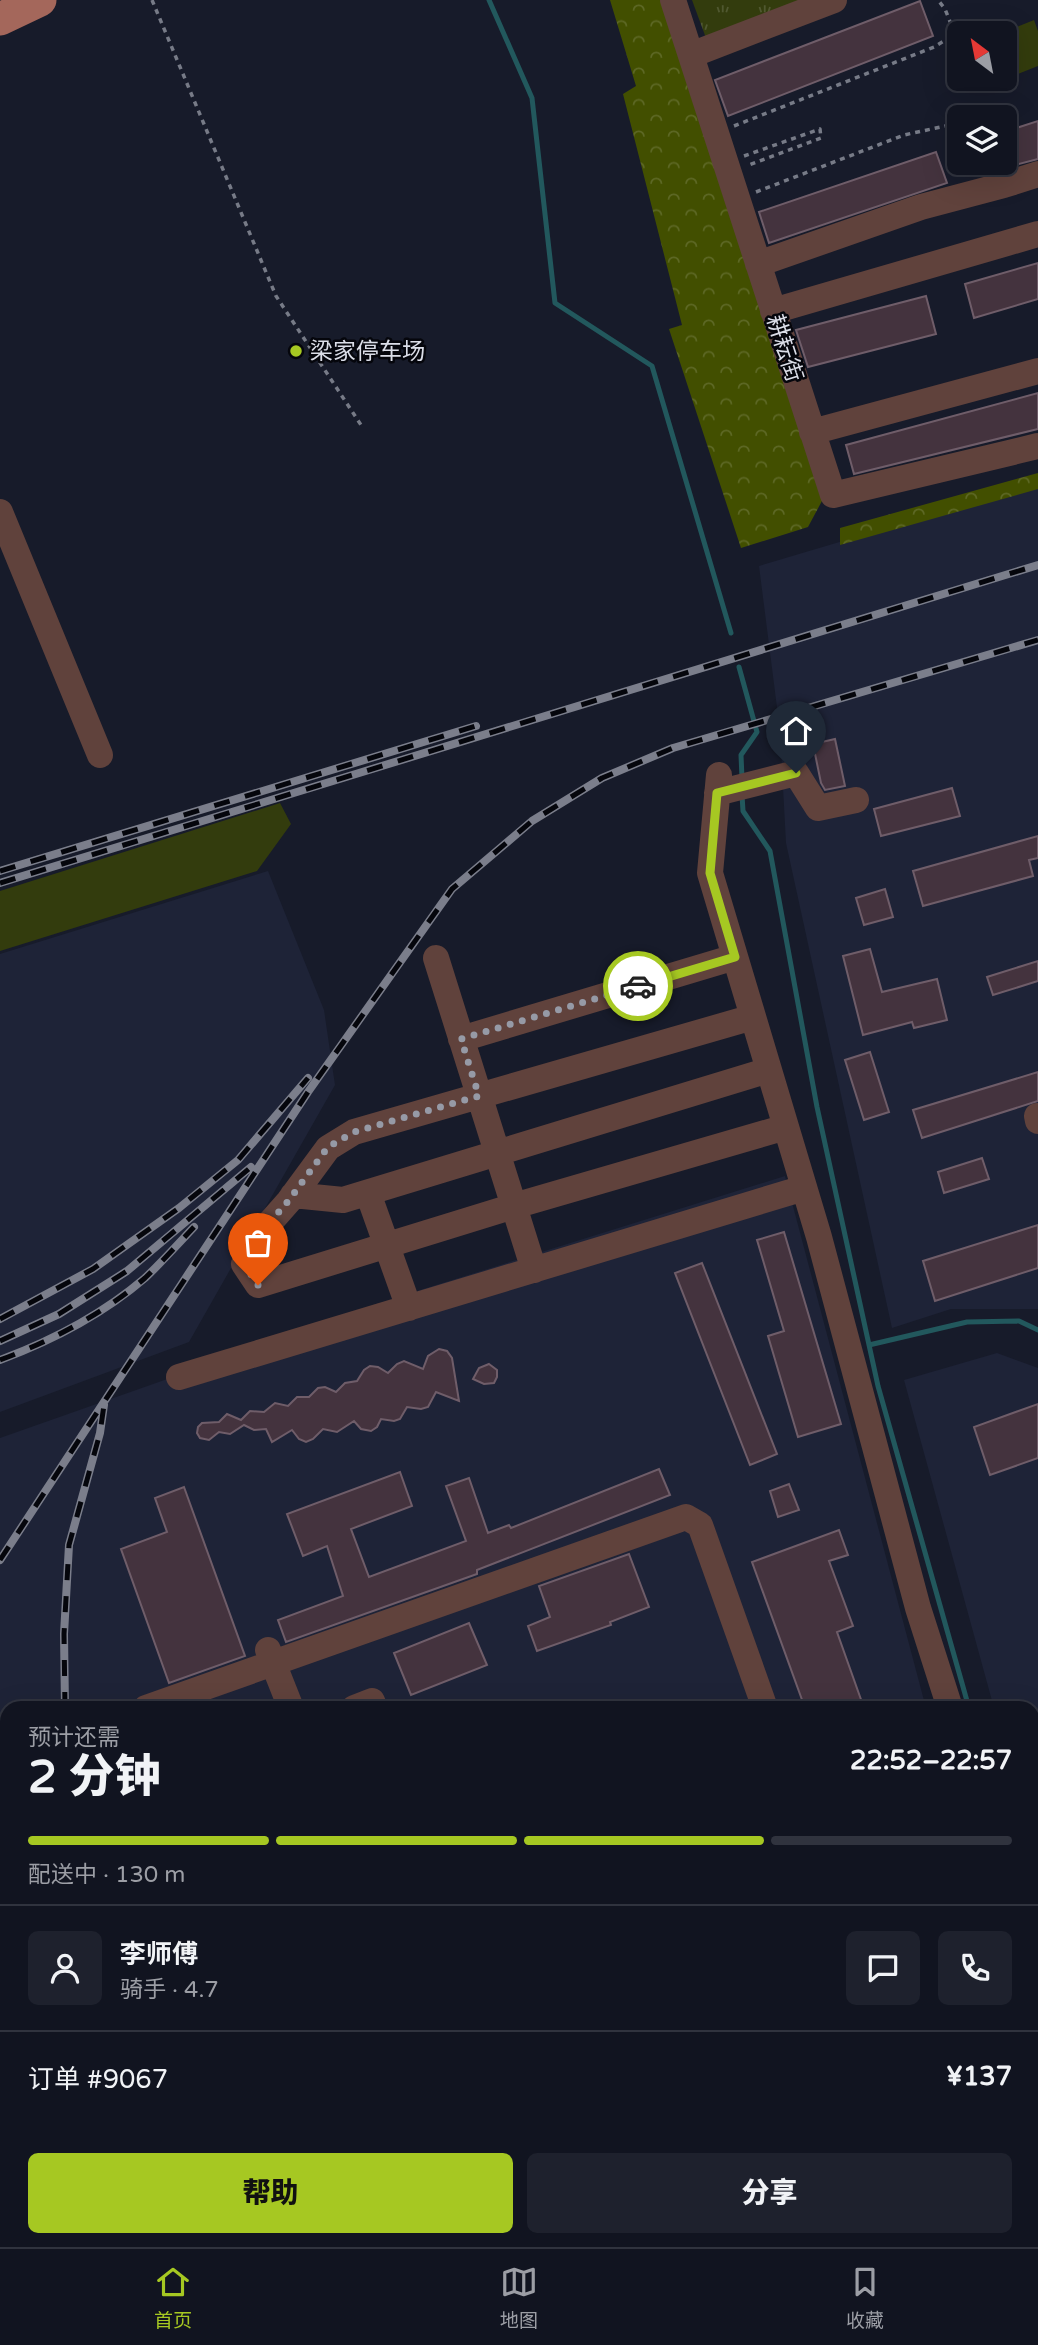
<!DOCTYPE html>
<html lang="zh">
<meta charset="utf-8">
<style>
:root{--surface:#111420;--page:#1e212d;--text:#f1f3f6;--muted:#9c9ea5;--line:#30333e;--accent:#a6c822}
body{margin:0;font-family:"Varela Round","Noto Sans SC",sans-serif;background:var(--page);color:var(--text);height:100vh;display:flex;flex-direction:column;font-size:26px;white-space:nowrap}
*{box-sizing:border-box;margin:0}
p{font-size:23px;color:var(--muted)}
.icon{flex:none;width:38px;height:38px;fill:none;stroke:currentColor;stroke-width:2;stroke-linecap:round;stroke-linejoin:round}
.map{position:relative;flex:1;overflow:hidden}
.drawer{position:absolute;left:0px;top:1701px;width:1040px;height:546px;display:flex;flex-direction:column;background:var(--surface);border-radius:21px 21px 0 0;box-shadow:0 7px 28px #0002,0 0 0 2px var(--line)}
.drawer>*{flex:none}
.needle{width:46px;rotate:328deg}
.buttons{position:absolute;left:947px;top:21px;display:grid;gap:14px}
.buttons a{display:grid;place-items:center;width:70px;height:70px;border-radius:10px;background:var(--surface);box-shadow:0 7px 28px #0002,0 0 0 2px var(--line);font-size:35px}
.pin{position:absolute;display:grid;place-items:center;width:60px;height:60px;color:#fff;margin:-72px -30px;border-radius:50% 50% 50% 0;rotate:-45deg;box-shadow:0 0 7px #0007}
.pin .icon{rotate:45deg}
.courier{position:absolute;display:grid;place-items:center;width:70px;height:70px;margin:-35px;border:5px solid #a6c822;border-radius:50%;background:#fff;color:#222;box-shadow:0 2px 9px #0007}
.summary em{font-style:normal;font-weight:800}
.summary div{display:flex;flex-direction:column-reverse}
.summary{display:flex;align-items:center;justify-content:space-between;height:119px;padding:0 28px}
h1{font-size:46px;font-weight:800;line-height:52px}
.bar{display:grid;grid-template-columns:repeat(4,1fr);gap:10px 7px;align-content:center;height:84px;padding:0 28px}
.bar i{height:9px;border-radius:5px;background:var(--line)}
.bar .on{background:var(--accent)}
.bar p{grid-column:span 4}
.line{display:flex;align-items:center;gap:18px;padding:0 28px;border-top:2px solid var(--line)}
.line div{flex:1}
.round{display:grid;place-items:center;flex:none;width:74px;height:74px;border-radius:10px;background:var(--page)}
.primary-button{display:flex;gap:14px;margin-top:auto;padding:14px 28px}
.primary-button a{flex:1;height:80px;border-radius:10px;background:var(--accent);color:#111;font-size:28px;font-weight:800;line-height:80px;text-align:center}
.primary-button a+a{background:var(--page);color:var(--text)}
.dock{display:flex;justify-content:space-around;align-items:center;height:98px;border-top:2px solid var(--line);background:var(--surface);font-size:19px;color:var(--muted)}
.dock a{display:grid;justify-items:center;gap:4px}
.dock .on{color:var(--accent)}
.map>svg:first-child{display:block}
.built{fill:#1e2337}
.grass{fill:#333c0d}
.forest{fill:url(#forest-crowns)}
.park{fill:url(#park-tufts)}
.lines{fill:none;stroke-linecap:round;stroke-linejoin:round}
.stream{stroke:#22585d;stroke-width:5}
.building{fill:#44333e;stroke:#6f5d69;stroke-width:2}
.path{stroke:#777b87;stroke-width:3.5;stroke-dasharray:5 5;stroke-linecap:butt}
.minor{stroke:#60423c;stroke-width:26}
.major{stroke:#a4675b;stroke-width:33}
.rail-casing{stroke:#7b7e8b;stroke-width:8}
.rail{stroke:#05060c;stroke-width:5;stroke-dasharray:16;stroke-linecap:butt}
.done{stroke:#969aa6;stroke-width:7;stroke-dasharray:0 12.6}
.route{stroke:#a6c822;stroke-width:9}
.poi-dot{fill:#a6c822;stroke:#05060c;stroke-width:2.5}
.labels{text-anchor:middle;stroke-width:5;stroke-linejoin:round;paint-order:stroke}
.street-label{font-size:23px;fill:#dbdee8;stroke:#05060c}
.poi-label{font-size:23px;fill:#dbdee8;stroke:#05060c;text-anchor:start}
</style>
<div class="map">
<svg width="1038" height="2247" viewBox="0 0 1038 2247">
<defs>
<pattern id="forest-crowns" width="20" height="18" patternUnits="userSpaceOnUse" patternTransform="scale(1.75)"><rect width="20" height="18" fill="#424f00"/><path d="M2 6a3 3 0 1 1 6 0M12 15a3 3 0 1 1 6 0" fill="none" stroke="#5d6825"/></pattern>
<pattern id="park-tufts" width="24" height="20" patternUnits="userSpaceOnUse" patternTransform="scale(1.75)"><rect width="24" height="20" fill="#333c0d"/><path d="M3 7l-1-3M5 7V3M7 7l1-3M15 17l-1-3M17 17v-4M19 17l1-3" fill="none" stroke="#505830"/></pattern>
</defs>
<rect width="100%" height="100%" fill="#171b2a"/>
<path class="built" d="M 1038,483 L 1038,1309 L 951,1309 L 892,1328 L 786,843 L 780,731 L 759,566 Z
M 268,871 L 324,1010 L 335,1085 L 189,1342 L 0,1412 L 0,954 Z
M 785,1176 L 926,1708 L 7,1708 L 7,2115 L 0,2117 L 0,1438 L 417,1291 Z
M 997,1353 L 1038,1368 L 1038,1725 L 1033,1727 L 1032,1708 L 994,1708 L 904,1380 Z
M 7,2183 L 7,2240 L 807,2240 L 807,2247 L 0,2247 L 0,2186 Z"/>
<path class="grass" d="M 1034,20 L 1038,31 L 1038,66 L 972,92 L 967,79 L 1004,79 L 1004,33 L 1002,33 Z
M 280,803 L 291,824 L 257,871 L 0,951 L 0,891 Z"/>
<path class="forest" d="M 610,0 L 661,0 L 823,499 L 808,527 L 741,548 L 669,329 L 682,325 L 623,94 L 636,86 Z
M 1038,473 L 1038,489 L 840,545 L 840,528 Z"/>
<path class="park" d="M 692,0 L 802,0 L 706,38 Z"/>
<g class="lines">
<path class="stream" d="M 489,0 L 532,98 L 555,303 L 652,366 L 731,633
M 739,667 L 757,732 L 741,755 L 742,778
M 742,795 L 743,811 L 770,851 L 817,1107 L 878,1386 L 969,1708
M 869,1345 L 967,1322 L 1019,1321 L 1038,1330
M 840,2240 L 841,2247"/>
</g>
<path class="building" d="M 920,1 L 933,36 L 728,116 L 715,80 Z
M 1038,121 L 1038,159 L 1004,168 L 1004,132 Z
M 936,152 L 947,183 L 769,243 L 759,212 Z
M 1038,263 L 1038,299 L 974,318 L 965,284 Z
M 926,296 L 936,334 L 808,367 L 796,330 Z
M 1038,393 L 1038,429 L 854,474 L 846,445 Z
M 835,739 L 845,786 L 825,790 L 821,783 L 813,744 Z
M 952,788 L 960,816 L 881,836 L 874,809 Z
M 1038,836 L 1038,858 L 1029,860 L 1033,876 L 923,906 L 913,871 Z
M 885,889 L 893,917 L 864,925 L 856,898 Z
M 870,949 L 882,992 L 937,979 L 947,1020 L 914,1028 L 912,1022 L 863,1035 L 843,956 Z
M 1038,961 L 1038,981 L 993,995 L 987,977 Z
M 870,1052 L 889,1112 L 864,1120 L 845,1060 Z
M 1038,1072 L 1038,1101 L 922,1138 L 913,1110 Z
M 982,1158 L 989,1179 L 944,1193 L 938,1172 Z
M 1038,1225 L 1038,1268 L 935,1301 L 923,1261 Z
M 784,1232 L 841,1424 L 798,1437 L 768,1336 L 784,1331 L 757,1240 Z
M 702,1263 L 777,1454 L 750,1465 L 675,1273 Z
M 439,1349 L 447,1351 L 452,1358 L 459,1401 L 436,1392 L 428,1407 L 421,1409 L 407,1407 L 400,1419 L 394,1421 L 381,1419 L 377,1427 L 371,1431 L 361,1429 L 354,1421 L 337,1432 L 323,1429 L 313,1439 L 306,1442 L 299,1439 L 292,1430 L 272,1442 L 266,1429 L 254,1430 L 244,1425 L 230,1434 L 219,1432 L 209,1440 L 200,1438 L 197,1433 L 198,1427 L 202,1423 L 219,1422 L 227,1414 L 241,1420 L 250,1411 L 264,1412 L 275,1403 L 288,1406 L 297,1397 L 309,1397 L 318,1388 L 325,1387 L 336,1392 L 345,1383 L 357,1381 L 364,1370 L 370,1366 L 378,1367 L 388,1373 L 397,1364 L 404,1361 L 423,1369 L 428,1356 Z
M 489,1364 L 497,1370 L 497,1377 L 494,1383 L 484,1384 L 473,1379 L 479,1368 Z
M 1038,1404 L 1038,1458 L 990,1475 L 974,1427 Z
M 659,1469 L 670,1495 L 477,1570 L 477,1574 L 286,1642 L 278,1620 L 343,1596 L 327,1546 L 303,1556 L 287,1514 L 400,1472 L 412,1506 L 351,1529 L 369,1577 L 466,1541 L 446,1486 L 469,1478 L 488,1533 L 509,1525 L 511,1528 Z
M 789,1484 L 799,1510 L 778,1517 L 770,1491 Z
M 184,1487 L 245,1656 L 169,1683 L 121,1549 L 167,1532 L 155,1498 Z
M 839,1530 L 848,1555 L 829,1561 L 853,1626 L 837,1632 L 864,1708 L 805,1708 L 752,1562 Z
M 629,1554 L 649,1607 L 610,1622 L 611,1625 L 537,1651 L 528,1626 L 550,1617 L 539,1586 Z
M 469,1623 L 487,1665 L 411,1695 L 394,1653 Z"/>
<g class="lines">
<path class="path" d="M 152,0 L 276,296 L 363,428
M 734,126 L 934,47 L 955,34 L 945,9 L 938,0
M 744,156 L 820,129 L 821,138 L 749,165
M 756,192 L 904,135 L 959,123"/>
<path class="minor" d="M 673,0 L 833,495 L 1038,446
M 691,55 L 834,0
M 758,264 L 921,207 L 1004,185 L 1038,174
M 773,311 L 1038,234
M 812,432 L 1038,371
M 0,512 L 100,755
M 719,775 L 710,873 L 819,1237 L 918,1608 L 950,1708
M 717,793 L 796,773 L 818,808 L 856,800
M 436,958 L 534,1270
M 753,1017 L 354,1132 L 328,1148 L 289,1201 L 259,1235 L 244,1264 L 258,1285 L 514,1206 L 786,1127
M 461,1039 L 735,957
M 1037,1116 L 1038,1121
M 368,1193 L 409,1308
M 293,1195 L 343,1200 L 769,1070
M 179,1377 L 804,1188
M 268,1650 L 291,1708
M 146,1708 L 686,1517 L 700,1525 L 765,1708
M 354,1708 L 372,1701 L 375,1708
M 1032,1751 L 1038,1748
M 1032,1772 L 1038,1772
M 0,2161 L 7,2159
M 470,2240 L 473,2247
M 635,2247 L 644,2240"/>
<path class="major" d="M 0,19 L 40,0"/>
<g class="rail-casing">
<path id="rail" d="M 0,871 L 476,726
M 0,883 L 1038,565
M 0,1319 L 93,1269 L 179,1208 L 238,1160 L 308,1078
M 0,1341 L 59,1314 L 127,1271 L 251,1167
M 0,1360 C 51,1341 103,1314 145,1278 C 162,1262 178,1244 194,1227
M 0,1560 L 308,1092 L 452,889 L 532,821 L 602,778 L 673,748 L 1038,640
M 65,1708 L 64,1634 L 69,1545 L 100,1433 L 104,1405"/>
</g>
<use href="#rail" class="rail"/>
</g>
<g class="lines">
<path class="done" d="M 258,1285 L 244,1264 L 259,1235 L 289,1200 L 328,1147 L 354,1132 L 479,1096 L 461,1039 L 638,986"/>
<path class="route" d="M 638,986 L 735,957 L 710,873 L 717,793 L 796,773"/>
</g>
<circle class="poi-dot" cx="296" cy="351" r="7"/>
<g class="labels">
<g class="street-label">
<text transform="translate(785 348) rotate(72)" y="8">耕耘街</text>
</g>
<g class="poi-label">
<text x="310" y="359">梁家停车场</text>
</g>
</g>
</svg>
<div class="buttons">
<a><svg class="needle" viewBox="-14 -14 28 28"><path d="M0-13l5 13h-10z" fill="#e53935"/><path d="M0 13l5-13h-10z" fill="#9c9ea5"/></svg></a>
<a><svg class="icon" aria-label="layers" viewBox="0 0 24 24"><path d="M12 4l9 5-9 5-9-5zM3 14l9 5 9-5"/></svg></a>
</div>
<div class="pin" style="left:258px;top:1285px;background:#ea580c"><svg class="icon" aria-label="bag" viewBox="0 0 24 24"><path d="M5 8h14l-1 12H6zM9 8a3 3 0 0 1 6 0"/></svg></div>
<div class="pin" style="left:796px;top:773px;background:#1f2937"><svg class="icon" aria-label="home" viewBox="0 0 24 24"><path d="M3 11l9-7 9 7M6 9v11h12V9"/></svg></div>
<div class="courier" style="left:638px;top:986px"><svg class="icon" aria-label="car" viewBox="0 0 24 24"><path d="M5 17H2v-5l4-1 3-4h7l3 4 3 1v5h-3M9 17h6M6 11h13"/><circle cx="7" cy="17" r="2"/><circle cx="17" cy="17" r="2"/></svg></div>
<section class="drawer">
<div class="summary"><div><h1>2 分钟</h1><p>预计还需</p></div><em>22:52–22:57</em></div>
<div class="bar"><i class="on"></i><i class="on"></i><i class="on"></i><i></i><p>配送中 · 130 m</p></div>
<div class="line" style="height:126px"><a class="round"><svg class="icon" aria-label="person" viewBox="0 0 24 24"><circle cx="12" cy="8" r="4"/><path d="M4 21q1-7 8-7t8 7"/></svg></a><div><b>李师傅</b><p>骑手 · 4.7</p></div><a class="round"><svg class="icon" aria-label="chat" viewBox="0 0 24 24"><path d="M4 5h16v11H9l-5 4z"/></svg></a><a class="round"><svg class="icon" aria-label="phone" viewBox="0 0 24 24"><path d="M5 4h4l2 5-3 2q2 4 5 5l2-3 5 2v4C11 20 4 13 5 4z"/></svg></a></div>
<div class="line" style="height:91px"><div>订单 #9067</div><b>¥137</b></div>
<div class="primary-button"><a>帮助</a><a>分享</a></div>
</section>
</div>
<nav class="dock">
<a class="on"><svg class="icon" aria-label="home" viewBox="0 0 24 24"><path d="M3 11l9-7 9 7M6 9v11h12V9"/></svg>首页</a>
<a><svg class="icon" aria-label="map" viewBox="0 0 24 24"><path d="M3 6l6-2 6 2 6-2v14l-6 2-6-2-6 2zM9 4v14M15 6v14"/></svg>地图</a>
<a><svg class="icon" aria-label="saved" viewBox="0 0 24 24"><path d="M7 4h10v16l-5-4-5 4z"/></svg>收藏</a>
</nav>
